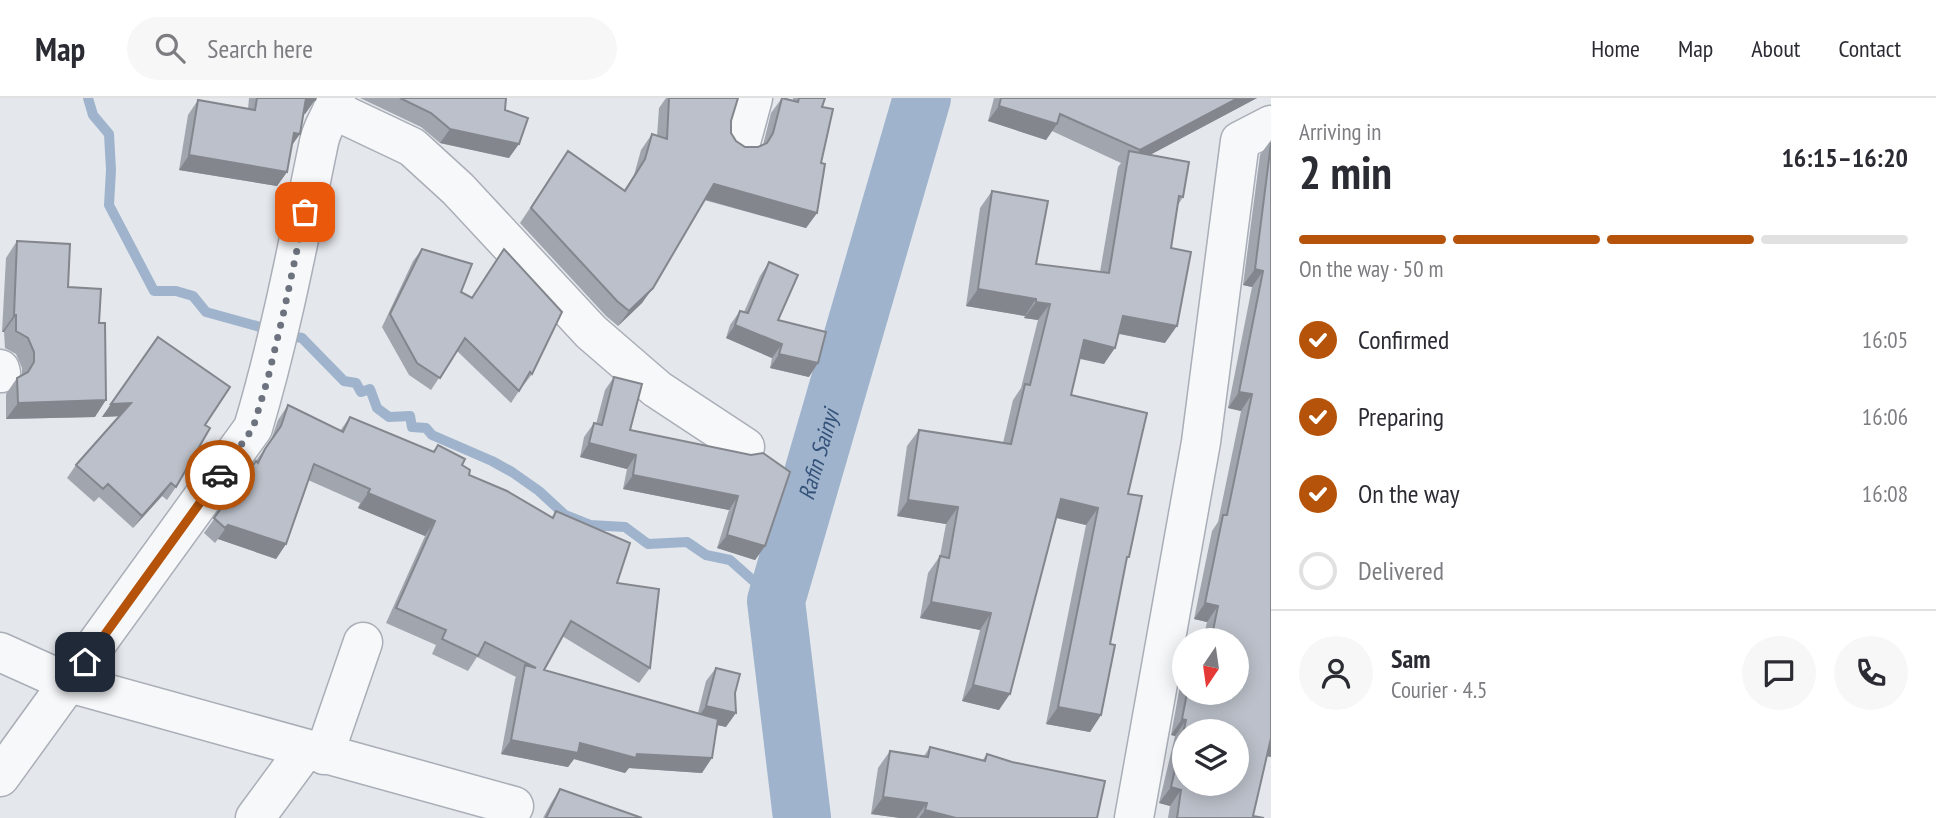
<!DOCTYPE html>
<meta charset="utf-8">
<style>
:root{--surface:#fff;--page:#f7f7f7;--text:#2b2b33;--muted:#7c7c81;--line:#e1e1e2;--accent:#b45309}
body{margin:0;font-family:"PT Sans Narrow",sans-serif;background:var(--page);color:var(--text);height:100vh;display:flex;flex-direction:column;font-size:26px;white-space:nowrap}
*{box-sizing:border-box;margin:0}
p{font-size:23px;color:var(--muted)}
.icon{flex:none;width:38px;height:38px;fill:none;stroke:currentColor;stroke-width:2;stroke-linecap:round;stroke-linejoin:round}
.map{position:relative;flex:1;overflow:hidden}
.drawer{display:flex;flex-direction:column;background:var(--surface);width:665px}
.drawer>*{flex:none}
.needle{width:46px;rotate:193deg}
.fabs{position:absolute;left:1172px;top:530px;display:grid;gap:14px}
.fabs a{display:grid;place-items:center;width:77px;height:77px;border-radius:50%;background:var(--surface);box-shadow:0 4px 18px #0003;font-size:35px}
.pin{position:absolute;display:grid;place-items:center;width:60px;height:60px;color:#fff;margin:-30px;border-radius:14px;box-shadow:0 4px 10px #0006}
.courier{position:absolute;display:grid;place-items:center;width:70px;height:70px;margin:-35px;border:5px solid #b45309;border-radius:50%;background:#fff;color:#222;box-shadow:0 2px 9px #0007}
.overview em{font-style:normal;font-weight:800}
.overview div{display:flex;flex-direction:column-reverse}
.overview{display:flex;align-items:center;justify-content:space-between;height:119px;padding:0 28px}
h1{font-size:46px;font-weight:800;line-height:52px}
.bar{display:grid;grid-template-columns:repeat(4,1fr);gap:10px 7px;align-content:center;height:84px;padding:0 28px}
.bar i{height:9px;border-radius:5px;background:var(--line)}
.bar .on{background:var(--accent)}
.bar p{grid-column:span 4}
.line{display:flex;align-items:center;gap:18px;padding:0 28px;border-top:2px solid var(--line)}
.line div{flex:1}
.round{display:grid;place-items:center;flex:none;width:74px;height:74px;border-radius:37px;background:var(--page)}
ol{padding:0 28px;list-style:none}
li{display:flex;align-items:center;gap:21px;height:77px}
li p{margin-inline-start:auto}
li .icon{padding:7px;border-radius:50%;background:var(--accent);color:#fff;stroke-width:4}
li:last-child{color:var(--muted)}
li i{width:38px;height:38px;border:4px solid var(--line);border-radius:50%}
header{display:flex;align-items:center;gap:42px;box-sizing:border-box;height:98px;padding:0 35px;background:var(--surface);border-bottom:2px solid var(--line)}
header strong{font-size:33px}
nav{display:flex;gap:38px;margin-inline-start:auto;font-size:24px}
.search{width:490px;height:63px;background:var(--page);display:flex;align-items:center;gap:18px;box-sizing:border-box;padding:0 24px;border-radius:38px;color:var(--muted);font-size:26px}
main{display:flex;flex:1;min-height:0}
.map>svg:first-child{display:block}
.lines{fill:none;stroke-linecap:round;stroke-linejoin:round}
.stream{stroke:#9fb4cc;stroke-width:10}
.river{stroke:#9fb4cc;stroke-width:58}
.minor-casing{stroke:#a9aeb7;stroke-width:41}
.minor{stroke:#f7f8fa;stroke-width:38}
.wall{fill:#a1a5ae}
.shaded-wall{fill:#83868d}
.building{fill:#bbc0ca;stroke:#83868d;stroke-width:2;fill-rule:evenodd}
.done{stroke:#6c737f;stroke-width:7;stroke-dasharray:0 12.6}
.route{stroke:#b45309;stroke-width:9}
.labels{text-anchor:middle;stroke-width:7;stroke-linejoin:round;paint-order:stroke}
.water-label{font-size:23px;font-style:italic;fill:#34527a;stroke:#f4f6f9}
</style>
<header>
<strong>Map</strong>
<div class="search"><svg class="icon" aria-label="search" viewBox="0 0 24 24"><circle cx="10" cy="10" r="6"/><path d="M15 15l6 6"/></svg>Search here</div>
<nav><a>Home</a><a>Map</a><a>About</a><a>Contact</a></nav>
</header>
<main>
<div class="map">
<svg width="1271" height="720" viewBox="0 0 1271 720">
<rect width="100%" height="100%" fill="#e4e7ec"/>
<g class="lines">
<path class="stream" d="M 88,0 L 93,17 L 109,36 L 111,72 L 109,107 L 154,193 L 176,193 L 193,198 L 206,214 L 271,232
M 286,237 L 302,240 L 344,283 L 356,285 L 361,294 L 370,291 L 377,310 L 389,319 L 410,318 L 412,329 L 426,330 L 432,337 L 492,363 L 512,374 L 539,393 L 565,417 L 590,427 L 625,429 L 648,446 L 687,444 L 706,457 L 730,462 L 776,503"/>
<path class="river" id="s1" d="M 802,720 L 776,503 L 922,0"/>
<g class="minor-casing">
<path id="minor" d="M 334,12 L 412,49 L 458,91 L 591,234 L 657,291 L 745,349
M 741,44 L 753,0
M 0,271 L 1,275
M 0,554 L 69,585 L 514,708 L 508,720
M 324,657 L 363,544
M 0,679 L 253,330 C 281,236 299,140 319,44 C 322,28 333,16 336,0
M 255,720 L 305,652
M 1134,720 L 1201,344 L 1240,43 L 1271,27"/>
</g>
<use href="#minor" class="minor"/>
</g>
<path class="wall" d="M 249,0 L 316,0 L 305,16 L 303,16 L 292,47 L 287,74 L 277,88 L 179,72 L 188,17 L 198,2 L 248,11 Z
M 360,0 L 506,0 L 505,12 L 509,60 L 440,45 L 421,29 Z
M 666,0 L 738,0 L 731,23 L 731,35 L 736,43 L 745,49 L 758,49 L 763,47 L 771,15 L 782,0 L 793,2 L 793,0 L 825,0 L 822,9 L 821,65 L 817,115 L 806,130 L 704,102 L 642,205 L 618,228 L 606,218 L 520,125 L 568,53 L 624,92 L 634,77 L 641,52 L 652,36 L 657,38 L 659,10 Z
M 994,0 L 1257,0 L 1150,57 L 1183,99 L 1178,107 L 1171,150 L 1165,245 L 1119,236 L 1104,266 L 1080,261 L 1071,297 L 1128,396 L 1126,464 L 1110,546 L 1101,617 L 1090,634 L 1046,626 L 1086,427 L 1056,420 L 999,612 L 962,603 L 980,532 L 920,520 L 928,475 L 940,458 L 946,426 L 897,418 L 907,348 L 919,332 L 1003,345 L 1013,302 L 1021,290 L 1038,222 L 1024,220 L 1025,218 L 966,208 L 980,110 L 992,93 L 1036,166 L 1100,174 L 1118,69 L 1121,65 L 1052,33 L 1046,42 L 988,23 Z
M 1271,42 L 1271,659 L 1267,658 L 1253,718 L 1264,720 L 1168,720 L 1170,708 L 1159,705 L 1175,638 L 1171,637 L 1181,582 L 1185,576 L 1185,595 L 1237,595 L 1237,542 L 1203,542 L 1207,524 L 1194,521 L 1212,433 L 1218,424 L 1241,313 L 1228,310 L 1252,189 L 1243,187 L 1260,57 Z
M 17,143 L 68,189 L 95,319 L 6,321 L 6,296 L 17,280 L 22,277 L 22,270 L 16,256 L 5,250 L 4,234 L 2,234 L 6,160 Z
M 422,151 L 461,194 L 532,276 L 523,288 L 523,287 L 511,305 L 457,253 L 431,292 L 409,277 L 382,229 L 413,163 Z
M 769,164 L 778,222 L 809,279 L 770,270 L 772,260 L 726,240 L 730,227 L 740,213 L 744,214 L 760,178 Z
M 158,239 L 205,327 L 176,389 L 167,402 L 162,398 L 133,430 L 99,399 L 94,404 L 67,380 L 76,367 L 120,318 L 102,319 Z
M 614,279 L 630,332 L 751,357 L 765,448 L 755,462 L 717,450 L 729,412 L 623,391 L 627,371 L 580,359 L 584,339 L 594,325 L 596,326 L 605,292 Z
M 288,307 L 340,333 L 350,319 L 433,354 L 438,347 L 462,367 L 469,377 L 552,419 L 556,413 L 617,485 L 650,570 L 639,585 L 562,538 L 544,572 L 698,615 L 706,583 L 716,570 L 726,629 L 717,627 L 702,675 L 629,670 L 625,675 L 574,661 L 568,669 L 501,656 L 515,581 L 516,579 L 477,559 L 468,573 L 432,556 L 436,547 L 386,525 L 425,438 L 358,410 L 360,405 L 308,382 L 286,446 L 276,461 L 218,441 L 215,445 L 204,435 L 271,342 L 278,322 Z
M 930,649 L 982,663 L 987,656 L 1097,720 L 900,720 L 871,716 L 878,670 L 890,653 L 924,658 Z
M 560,691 L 642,720 L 543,720 L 551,705 Z"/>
<path class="shaded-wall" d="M 306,0 L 315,2 L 305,16 L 296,15 Z
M 1238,0 L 1257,0 L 1129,68 L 1140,52 Z
M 999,8 L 1057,26 L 1046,42 L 988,23 Z
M 450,31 L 519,46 L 509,60 L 440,45 Z
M 294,35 L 300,36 L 290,50 Z
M 189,57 L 287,74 L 277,88 L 179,72 Z
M 714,86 L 817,115 L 806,130 L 703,101 Z
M 1255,171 L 1263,173 L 1252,189 L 1243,187 Z
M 653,190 L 642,205 L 618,228 L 629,213 Z
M 978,191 L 1036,201 L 1025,218 L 966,208 Z
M 1036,204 L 1050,206 L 1038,222 L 1024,220 Z
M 14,217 L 16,217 L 4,234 L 2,234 Z
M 1123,218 L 1177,228 L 1165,245 L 1111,234 Z
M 735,227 L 782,246 L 772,260 L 726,240 Z
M 1084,242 L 1115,250 L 1104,266 L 1073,259 Z
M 779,256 L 818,265 L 809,279 L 770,270 Z
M 1239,294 L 1252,296 L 1241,313 L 1228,310 Z
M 106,302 L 95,319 L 6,321 L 18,305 Z
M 131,305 L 122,318 L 102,319 L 111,306 Z
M 589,345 L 636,357 L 627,371 L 580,359 Z
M 633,377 L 738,398 L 729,412 L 623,391 Z
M 171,385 L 162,398 L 133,430 L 142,418 Z
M 368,395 L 435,423 L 425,438 L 358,410 Z
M 1061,401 L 1098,410 L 1086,427 L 1049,418 Z
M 908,402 L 958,409 L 946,426 L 897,418 Z
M 228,427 L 286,446 L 276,461 L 218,441 L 215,445 Z
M 727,437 L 765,448 L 755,462 L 717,450 Z
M 931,504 L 991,515 L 980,532 L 920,520 Z
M 1205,505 L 1218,508 L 1207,524 L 1194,521 Z
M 973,587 L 1010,596 L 999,612 L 962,603 Z
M 706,608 L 736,615 L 726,629 L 696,622 Z
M 1058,609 L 1101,617 L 1090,634 L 1046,626 Z
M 1182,621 L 1186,622 L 1175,638 L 1171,637 Z
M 1271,640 L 1271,659 L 1260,656 Z
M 511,642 L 580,645 L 637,656 L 712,660 L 702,675 L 629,670 L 625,675 L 574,661 L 568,669 L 501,656 Z
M 1171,689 L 1181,692 L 1170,708 L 1159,705 Z
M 883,699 L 927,705 L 916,720 L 900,720 L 871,716 Z
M 925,712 L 956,720 L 919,720 Z"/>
<path class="building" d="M 257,0 L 316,0 L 315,2 L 306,0 L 300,36 L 294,35 L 287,74 L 189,57 L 198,2 L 255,12 Z
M 400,0 L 506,0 L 505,12 L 528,20 L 519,46 L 450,31 L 431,15 Z
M 669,0 L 738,0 L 731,23 L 731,35 L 736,43 L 745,49 L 758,49 L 767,45 L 773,35 L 782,0 L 798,4 L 799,0 L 825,0 L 822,9 L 833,11 L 821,65 L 825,66 L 817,115 L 714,86 L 653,190 L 629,213 L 617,203 L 531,110 L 568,53 L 625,93 L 645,61 L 652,36 L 667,41 Z
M 1001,0 L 1238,0 L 1140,52 L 1060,16 L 1057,26 L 999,8 Z
M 1271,45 L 1271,640 L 1253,718 L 1264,720 L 1177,720 L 1181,692 L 1171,689 L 1186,622 L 1182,621 L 1187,595 L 1237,595 L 1237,542 L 1211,542 L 1218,508 L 1205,505 L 1223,417 L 1227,417 L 1252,296 L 1239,294 L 1263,173 L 1255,171 ZM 1185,634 L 1237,634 L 1237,686 L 1185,686 Z
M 1129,53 L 1189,64 L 1183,99 L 1179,98 L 1171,150 L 1191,154 L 1177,228 L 1123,218 L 1115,250 L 1084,242 L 1071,297 L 1147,315 L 1128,396 L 1142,398 L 1129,459 L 1127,459 L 1110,546 L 1115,547 L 1101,617 L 1058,609 L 1098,410 L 1061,401 L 1010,596 L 973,587 L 991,515 L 931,504 L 940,458 L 949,460 L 958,409 L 908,402 L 919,332 L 1011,346 L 1025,286 L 1030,287 L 1050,206 L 1036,204 L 1036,201 L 978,191 L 992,93 L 1048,103 L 1036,166 L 1109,175 Z
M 17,143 L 70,146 L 68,189 L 101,191 L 99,225 L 105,225 L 106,302 L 18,305 L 17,280 L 28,274 L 34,264 L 34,254 L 28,240 L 16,233 L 16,217 L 14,217 Z
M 422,151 L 472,166 L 461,194 L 472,200 L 504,151 L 562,214 L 532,276 L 530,274 L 519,293 L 465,240 L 440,280 L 417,265 L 390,216 Z
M 769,164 L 798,177 L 778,222 L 826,234 L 818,265 L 779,256 L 782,246 L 735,227 L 740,213 L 748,215 Z
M 158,239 L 230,289 L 205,327 L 210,330 L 176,389 L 171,385 L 142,418 L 108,386 L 103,391 L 76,367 L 131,305 L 111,306 Z
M 614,279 L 642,286 L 630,332 L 751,357 L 763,355 L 790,374 L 765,448 L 727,437 L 738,398 L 633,377 L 636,357 L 589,345 L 594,325 L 602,327 Z
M 288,307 L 343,334 L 350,319 L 434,354 L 438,347 L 465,361 L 462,367 L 470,372 L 469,377 L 507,393 L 553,420 L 556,413 L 630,445 L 617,485 L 659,491 L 650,570 L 571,523 L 544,572 L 718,621 L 712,660 L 637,656 L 636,660 L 580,645 L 578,655 L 511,642 L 525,567 L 536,570 L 485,544 L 478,558 L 442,541 L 446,532 L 396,510 L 435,423 L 368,395 L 370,391 L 314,366 L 286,446 L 228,427 L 225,430 L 214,420 L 256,363 L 258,365 L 265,351 L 281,328 Z
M 716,570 L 740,576 L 735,595 L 736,615 L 706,608 Z
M 930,649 L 985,663 L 987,656 L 1012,664 L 1105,683 L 1097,720 L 956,720 L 925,712 L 927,705 L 883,699 L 890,653 L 928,659 Z
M 560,691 L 642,720 L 546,720 Z"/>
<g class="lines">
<path class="done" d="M 220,377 L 253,330 L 268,280 L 284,213 L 305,114"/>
<path class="route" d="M 85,564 L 220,377"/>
</g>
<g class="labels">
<g class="water-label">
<text dy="8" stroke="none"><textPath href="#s1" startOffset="371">Rafin Sainyi</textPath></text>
</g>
</g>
</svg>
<div class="fabs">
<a><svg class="needle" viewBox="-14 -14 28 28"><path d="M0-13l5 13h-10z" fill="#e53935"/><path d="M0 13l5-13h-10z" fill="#7c7c81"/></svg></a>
<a><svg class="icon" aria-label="layers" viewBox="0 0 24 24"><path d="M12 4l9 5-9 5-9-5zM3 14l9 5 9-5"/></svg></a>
</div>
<div class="pin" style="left:305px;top:114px;background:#ea580c"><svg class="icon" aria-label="bag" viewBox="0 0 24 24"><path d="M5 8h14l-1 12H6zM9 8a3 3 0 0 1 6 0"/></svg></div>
<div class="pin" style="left:85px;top:564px;background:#1f2937"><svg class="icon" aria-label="home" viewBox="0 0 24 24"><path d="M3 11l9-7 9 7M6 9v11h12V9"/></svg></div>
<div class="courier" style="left:220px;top:377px"><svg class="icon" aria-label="car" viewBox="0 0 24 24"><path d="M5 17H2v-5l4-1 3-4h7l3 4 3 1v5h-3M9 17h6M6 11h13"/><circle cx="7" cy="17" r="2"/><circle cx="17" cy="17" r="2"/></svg></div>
</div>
<section class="drawer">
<div class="overview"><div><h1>2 min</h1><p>Arriving in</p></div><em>16:15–16:20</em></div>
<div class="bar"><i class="on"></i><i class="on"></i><i class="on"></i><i></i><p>On the way · 50 m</p></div>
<ol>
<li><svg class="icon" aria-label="check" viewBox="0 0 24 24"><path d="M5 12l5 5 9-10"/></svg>Confirmed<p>16:05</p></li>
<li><svg class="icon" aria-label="check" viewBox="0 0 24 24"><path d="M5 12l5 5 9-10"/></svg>Preparing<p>16:06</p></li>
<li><svg class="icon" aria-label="check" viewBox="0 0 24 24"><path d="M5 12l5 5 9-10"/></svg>On the way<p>16:08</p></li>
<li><i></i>Delivered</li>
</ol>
<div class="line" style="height:126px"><a class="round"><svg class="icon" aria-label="person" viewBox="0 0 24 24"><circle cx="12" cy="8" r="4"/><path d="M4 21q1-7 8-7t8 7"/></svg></a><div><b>Sam</b><p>Courier · 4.5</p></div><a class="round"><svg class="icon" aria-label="chat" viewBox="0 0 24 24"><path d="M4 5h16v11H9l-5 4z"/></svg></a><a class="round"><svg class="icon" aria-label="phone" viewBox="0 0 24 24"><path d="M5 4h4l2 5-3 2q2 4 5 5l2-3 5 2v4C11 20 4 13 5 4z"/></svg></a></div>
</section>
</main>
